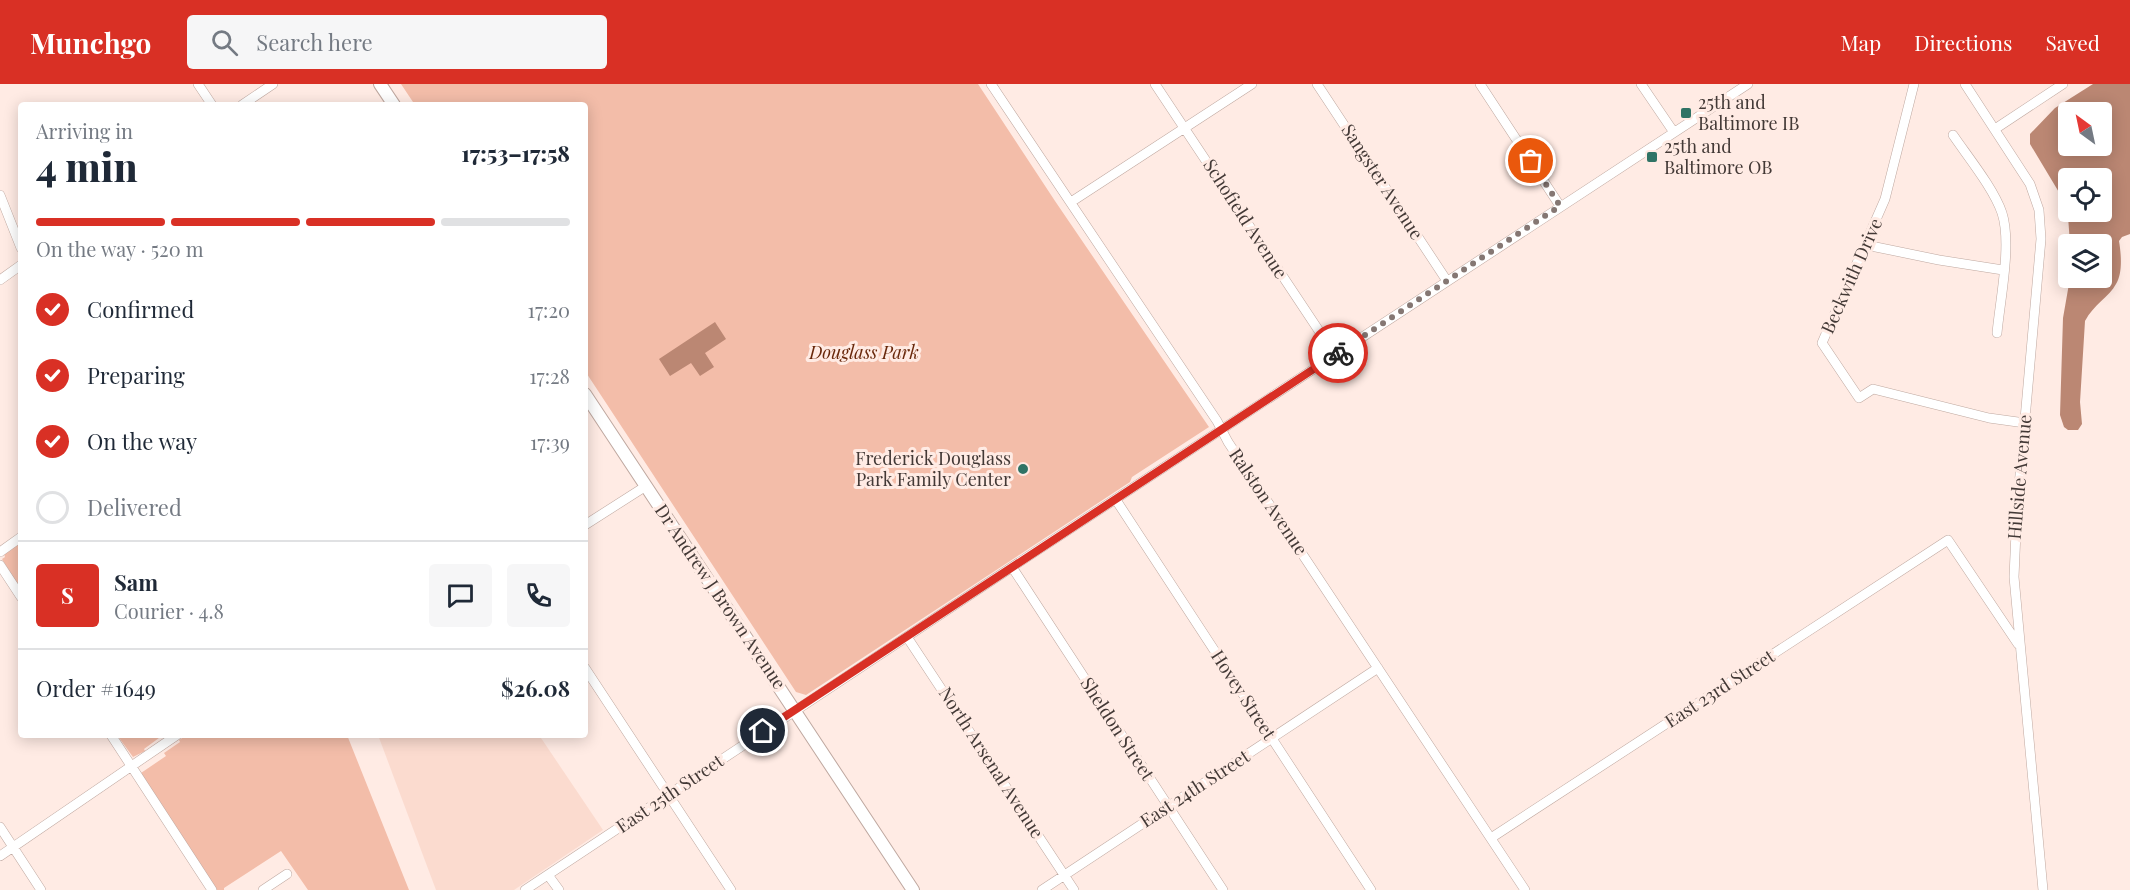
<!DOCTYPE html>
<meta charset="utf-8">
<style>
:root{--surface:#fff;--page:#f6f6f7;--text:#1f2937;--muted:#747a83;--line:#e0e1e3;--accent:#d93025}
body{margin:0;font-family:"Playfair Display",serif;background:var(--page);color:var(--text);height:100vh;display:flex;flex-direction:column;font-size:22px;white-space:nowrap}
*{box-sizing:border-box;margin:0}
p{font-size:20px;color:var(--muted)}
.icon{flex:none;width:33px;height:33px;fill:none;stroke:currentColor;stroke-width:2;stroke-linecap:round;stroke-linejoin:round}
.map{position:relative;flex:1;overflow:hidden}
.details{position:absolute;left:18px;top:18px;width:570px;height:636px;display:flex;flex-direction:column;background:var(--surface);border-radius:6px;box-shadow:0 3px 15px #0003}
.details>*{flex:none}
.needle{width:39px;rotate:327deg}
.tools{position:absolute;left:2058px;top:18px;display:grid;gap:12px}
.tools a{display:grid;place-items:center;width:54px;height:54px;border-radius:6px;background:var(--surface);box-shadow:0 3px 15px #0003;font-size:30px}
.pin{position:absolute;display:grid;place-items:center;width:51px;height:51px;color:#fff;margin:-26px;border:3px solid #fff;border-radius:50%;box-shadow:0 2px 6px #0007}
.courier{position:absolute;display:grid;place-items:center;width:60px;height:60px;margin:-30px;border:4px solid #d93025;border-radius:50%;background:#fff;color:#222;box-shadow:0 2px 8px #0007}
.summary em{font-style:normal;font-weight:800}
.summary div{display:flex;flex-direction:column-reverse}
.summary{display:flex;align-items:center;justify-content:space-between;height:102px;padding:0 18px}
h1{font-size:39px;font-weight:800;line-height:45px}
.bar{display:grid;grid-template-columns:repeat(4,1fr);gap:9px 6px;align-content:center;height:72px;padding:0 18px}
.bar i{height:8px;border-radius:4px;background:var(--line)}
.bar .current{background:var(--accent)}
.bar p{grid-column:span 4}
.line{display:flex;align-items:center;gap:15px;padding:0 18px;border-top:2px solid var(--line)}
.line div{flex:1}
.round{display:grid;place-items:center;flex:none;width:63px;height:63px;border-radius:6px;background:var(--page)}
ol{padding:0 18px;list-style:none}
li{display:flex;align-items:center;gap:18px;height:66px}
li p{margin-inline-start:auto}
li .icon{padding:6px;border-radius:50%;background:var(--accent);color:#fff;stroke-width:4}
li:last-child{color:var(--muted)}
li i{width:33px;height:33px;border:3px solid var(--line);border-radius:50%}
header{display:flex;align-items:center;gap:36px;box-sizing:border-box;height:84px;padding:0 30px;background:var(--accent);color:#fff}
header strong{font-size:28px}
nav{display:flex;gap:33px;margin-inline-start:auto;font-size:21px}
.search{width:420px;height:54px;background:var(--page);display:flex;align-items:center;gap:15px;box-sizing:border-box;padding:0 21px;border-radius:6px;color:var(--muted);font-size:22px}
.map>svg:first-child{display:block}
.built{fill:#fbdbcf}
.green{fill:#f3bda9}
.water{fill:#bb8773;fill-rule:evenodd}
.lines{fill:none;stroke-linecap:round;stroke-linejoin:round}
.minor-casing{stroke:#bfa8a0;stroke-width:10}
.major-casing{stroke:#bfa8a0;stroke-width:14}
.minor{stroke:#fff;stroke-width:9}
.major{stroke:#fff;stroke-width:12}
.done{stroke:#857773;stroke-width:6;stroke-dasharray:0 10.8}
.route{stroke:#d93025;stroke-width:8}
.poi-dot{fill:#2f7365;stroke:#ffebe4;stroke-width:2}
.labels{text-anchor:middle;stroke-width:6;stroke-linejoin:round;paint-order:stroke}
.poi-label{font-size:18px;fill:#433936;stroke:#ffebe4;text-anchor:start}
.street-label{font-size:18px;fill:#433936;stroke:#ffebe4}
.park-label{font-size:18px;font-style:italic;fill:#69280b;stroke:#ffebe4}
</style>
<header>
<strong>Munchgo</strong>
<div class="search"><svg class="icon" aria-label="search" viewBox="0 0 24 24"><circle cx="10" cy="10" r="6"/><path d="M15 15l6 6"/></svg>Search here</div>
<nav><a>Map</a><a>Directions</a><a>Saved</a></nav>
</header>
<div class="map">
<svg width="2130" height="806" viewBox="0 0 2130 806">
<rect width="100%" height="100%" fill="#ffebe4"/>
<path class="built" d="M 378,651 L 539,651 L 603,746 L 514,806 L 436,806 Z"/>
<path class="green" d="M 401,0 L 978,0 L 1055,117 L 1209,343 L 1132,393 L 1130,398 L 806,611 L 796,608 L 585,287 L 585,21 L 415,21 Z
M 21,457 L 21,506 L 2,475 L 5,473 L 4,470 Z
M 117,651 L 163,651 L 144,665 L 145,667 L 133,673 Z
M 187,651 L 347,651 L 409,806 L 308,806 L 281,767 L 224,804 L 224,806 L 217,806 L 141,689 L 166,672 L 164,669 L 180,658 L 179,656 Z"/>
<path class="water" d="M 2093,0 L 2130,0 L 2130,150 L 2122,153 L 2119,157 C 2121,169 2123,189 2116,200 C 2109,213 2094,220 2085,237 L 2080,318 L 2082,340 L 2078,346 L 2068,346 L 2064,343 L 2060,331 L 2063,234 L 2070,194 L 2102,194 L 2102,160 L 2070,160 L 2068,132 L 2063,115 L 2030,60 L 2030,50 L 2055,24 ZM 2068,28 L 2102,28 L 2102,62 L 2068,62 ZM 2068,94 L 2102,94 L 2102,128 L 2068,128 Z
M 715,238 L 726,255 L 705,269 L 714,283 L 700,292 L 691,279 L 670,292 L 659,275 Z"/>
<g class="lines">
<g class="minor-casing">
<path id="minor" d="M 198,0 L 212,21
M 991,0 L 1217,337 L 1228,358 L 1525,806
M 1155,0 L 1335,271
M 1317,0 L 1447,197
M 1480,0 L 1560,122
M 1641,0 L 1673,47
M 1914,0 L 1885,115 L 1822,259 L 1859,314 L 1873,305 L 1989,334 L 2025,339
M 1965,0 L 2030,100 L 2039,126 L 2041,155 L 2017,425 L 2014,493 L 2043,806
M 242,21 L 273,0
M 1995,45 L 2063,0
M 1953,51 C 1968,73 1994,105 2002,129 C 2012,160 2000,216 1997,249
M 0,111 L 21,164
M 1071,118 L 1252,0
M 1866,161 L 1939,176 L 2003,186
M 0,196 L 21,181
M 1116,416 L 1371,806
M 585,441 L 646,402
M 0,468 L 21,453
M 0,481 L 21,513
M 1012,483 L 1223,806
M 907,553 L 1074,806
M 585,584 L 731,806
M 111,651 L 212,806
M 0,743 L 41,806
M 1491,754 L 1948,456 L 2018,560
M 0,772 L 177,651
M 548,791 L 559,806
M 263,806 L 287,790
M 525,806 L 1012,483 L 1748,0
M 1042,806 L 1378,584"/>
</g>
<g class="major-casing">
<path id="major" d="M 380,0 L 394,21
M 585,310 L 913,806"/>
</g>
<use href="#minor" class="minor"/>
<use href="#major" class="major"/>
</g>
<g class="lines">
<path class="done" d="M 1338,269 L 1560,122 L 1531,77"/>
<path class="route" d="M 763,647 L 1338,269"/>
</g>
<g class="poi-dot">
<rect x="1680" y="23" width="12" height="12" rx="3"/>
<rect x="1646" y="67" width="12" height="12" rx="3"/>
<circle cx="1023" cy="385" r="6"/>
</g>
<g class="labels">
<g class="poi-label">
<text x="1698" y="25">25th and<tspan x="1698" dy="21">Baltimore IB</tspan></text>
<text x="1664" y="69">25th and<tspan x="1664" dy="21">Baltimore OB</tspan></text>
<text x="1011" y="381" text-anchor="end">Frederick Douglass<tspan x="1011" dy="21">Park Family Center</tspan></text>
</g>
<g class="street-label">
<text transform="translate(1382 98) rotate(57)" y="6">Sangster Avenue</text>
<text transform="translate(1245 135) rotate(57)" y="6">Schofield Avenue</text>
<text transform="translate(1852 192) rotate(-66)" y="6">Beckwith Drive</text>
<text transform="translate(2020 393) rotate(-85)" y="6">Hillside Avenue</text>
<text transform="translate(1268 418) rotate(56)" y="6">Ralston Avenue</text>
<text transform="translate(720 513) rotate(56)" y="6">Dr Andrew J Brown Avenue</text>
<text transform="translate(1720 605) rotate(-33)" y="6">East 23rd Street</text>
<text transform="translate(1243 611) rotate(57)" y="6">Hovey Street</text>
<text transform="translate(1117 645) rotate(57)" y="6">Sheldon Street</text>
<text transform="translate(991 679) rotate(57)" y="6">North Arsenal Avenue</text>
<text transform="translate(1195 705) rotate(-33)" y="6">East 24th Street</text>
<text transform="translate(670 710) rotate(-34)" y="6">East 25th Street</text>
</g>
<g class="park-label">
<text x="864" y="275">Douglass Park</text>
</g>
</g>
</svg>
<div class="tools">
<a><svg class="needle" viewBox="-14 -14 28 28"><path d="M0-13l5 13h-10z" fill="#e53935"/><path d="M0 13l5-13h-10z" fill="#747a83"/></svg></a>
<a><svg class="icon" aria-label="locate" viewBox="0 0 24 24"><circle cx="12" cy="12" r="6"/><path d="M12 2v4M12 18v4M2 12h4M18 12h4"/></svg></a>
<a><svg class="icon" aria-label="layers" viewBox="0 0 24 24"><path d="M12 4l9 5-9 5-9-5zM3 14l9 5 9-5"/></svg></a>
</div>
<div class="pin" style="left:1531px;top:77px;background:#ea580c"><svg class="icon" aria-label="bag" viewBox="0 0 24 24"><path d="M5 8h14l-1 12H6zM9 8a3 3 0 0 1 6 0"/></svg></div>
<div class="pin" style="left:763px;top:647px;background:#1f2937"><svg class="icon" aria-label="home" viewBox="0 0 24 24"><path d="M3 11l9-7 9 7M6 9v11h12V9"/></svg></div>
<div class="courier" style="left:1338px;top:269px"><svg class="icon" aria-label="bike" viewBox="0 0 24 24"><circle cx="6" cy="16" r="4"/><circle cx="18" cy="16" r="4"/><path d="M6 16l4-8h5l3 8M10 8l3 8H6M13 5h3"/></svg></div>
<section class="details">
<div class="summary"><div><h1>4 min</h1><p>Arriving in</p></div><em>17:53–17:58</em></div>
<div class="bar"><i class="current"></i><i class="current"></i><i class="current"></i><i></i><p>On the way · 520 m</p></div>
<ol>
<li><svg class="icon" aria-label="check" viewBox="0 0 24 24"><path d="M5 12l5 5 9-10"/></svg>Confirmed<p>17:20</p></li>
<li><svg class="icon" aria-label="check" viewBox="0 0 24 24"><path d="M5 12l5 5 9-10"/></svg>Preparing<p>17:28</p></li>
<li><svg class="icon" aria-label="check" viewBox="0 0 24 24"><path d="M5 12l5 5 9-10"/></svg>On the way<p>17:39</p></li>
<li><i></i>Delivered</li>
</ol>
<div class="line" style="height:108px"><b class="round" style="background:var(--accent);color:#fff">S</b><div><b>Sam</b><p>Courier · 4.8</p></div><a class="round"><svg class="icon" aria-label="chat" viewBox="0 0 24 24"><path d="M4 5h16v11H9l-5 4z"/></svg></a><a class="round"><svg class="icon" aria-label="phone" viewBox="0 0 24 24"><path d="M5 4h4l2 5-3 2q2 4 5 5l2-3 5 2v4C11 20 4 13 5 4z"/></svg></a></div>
<div class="line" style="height:78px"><div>Order #1649</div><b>$26.08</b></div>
</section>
</div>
